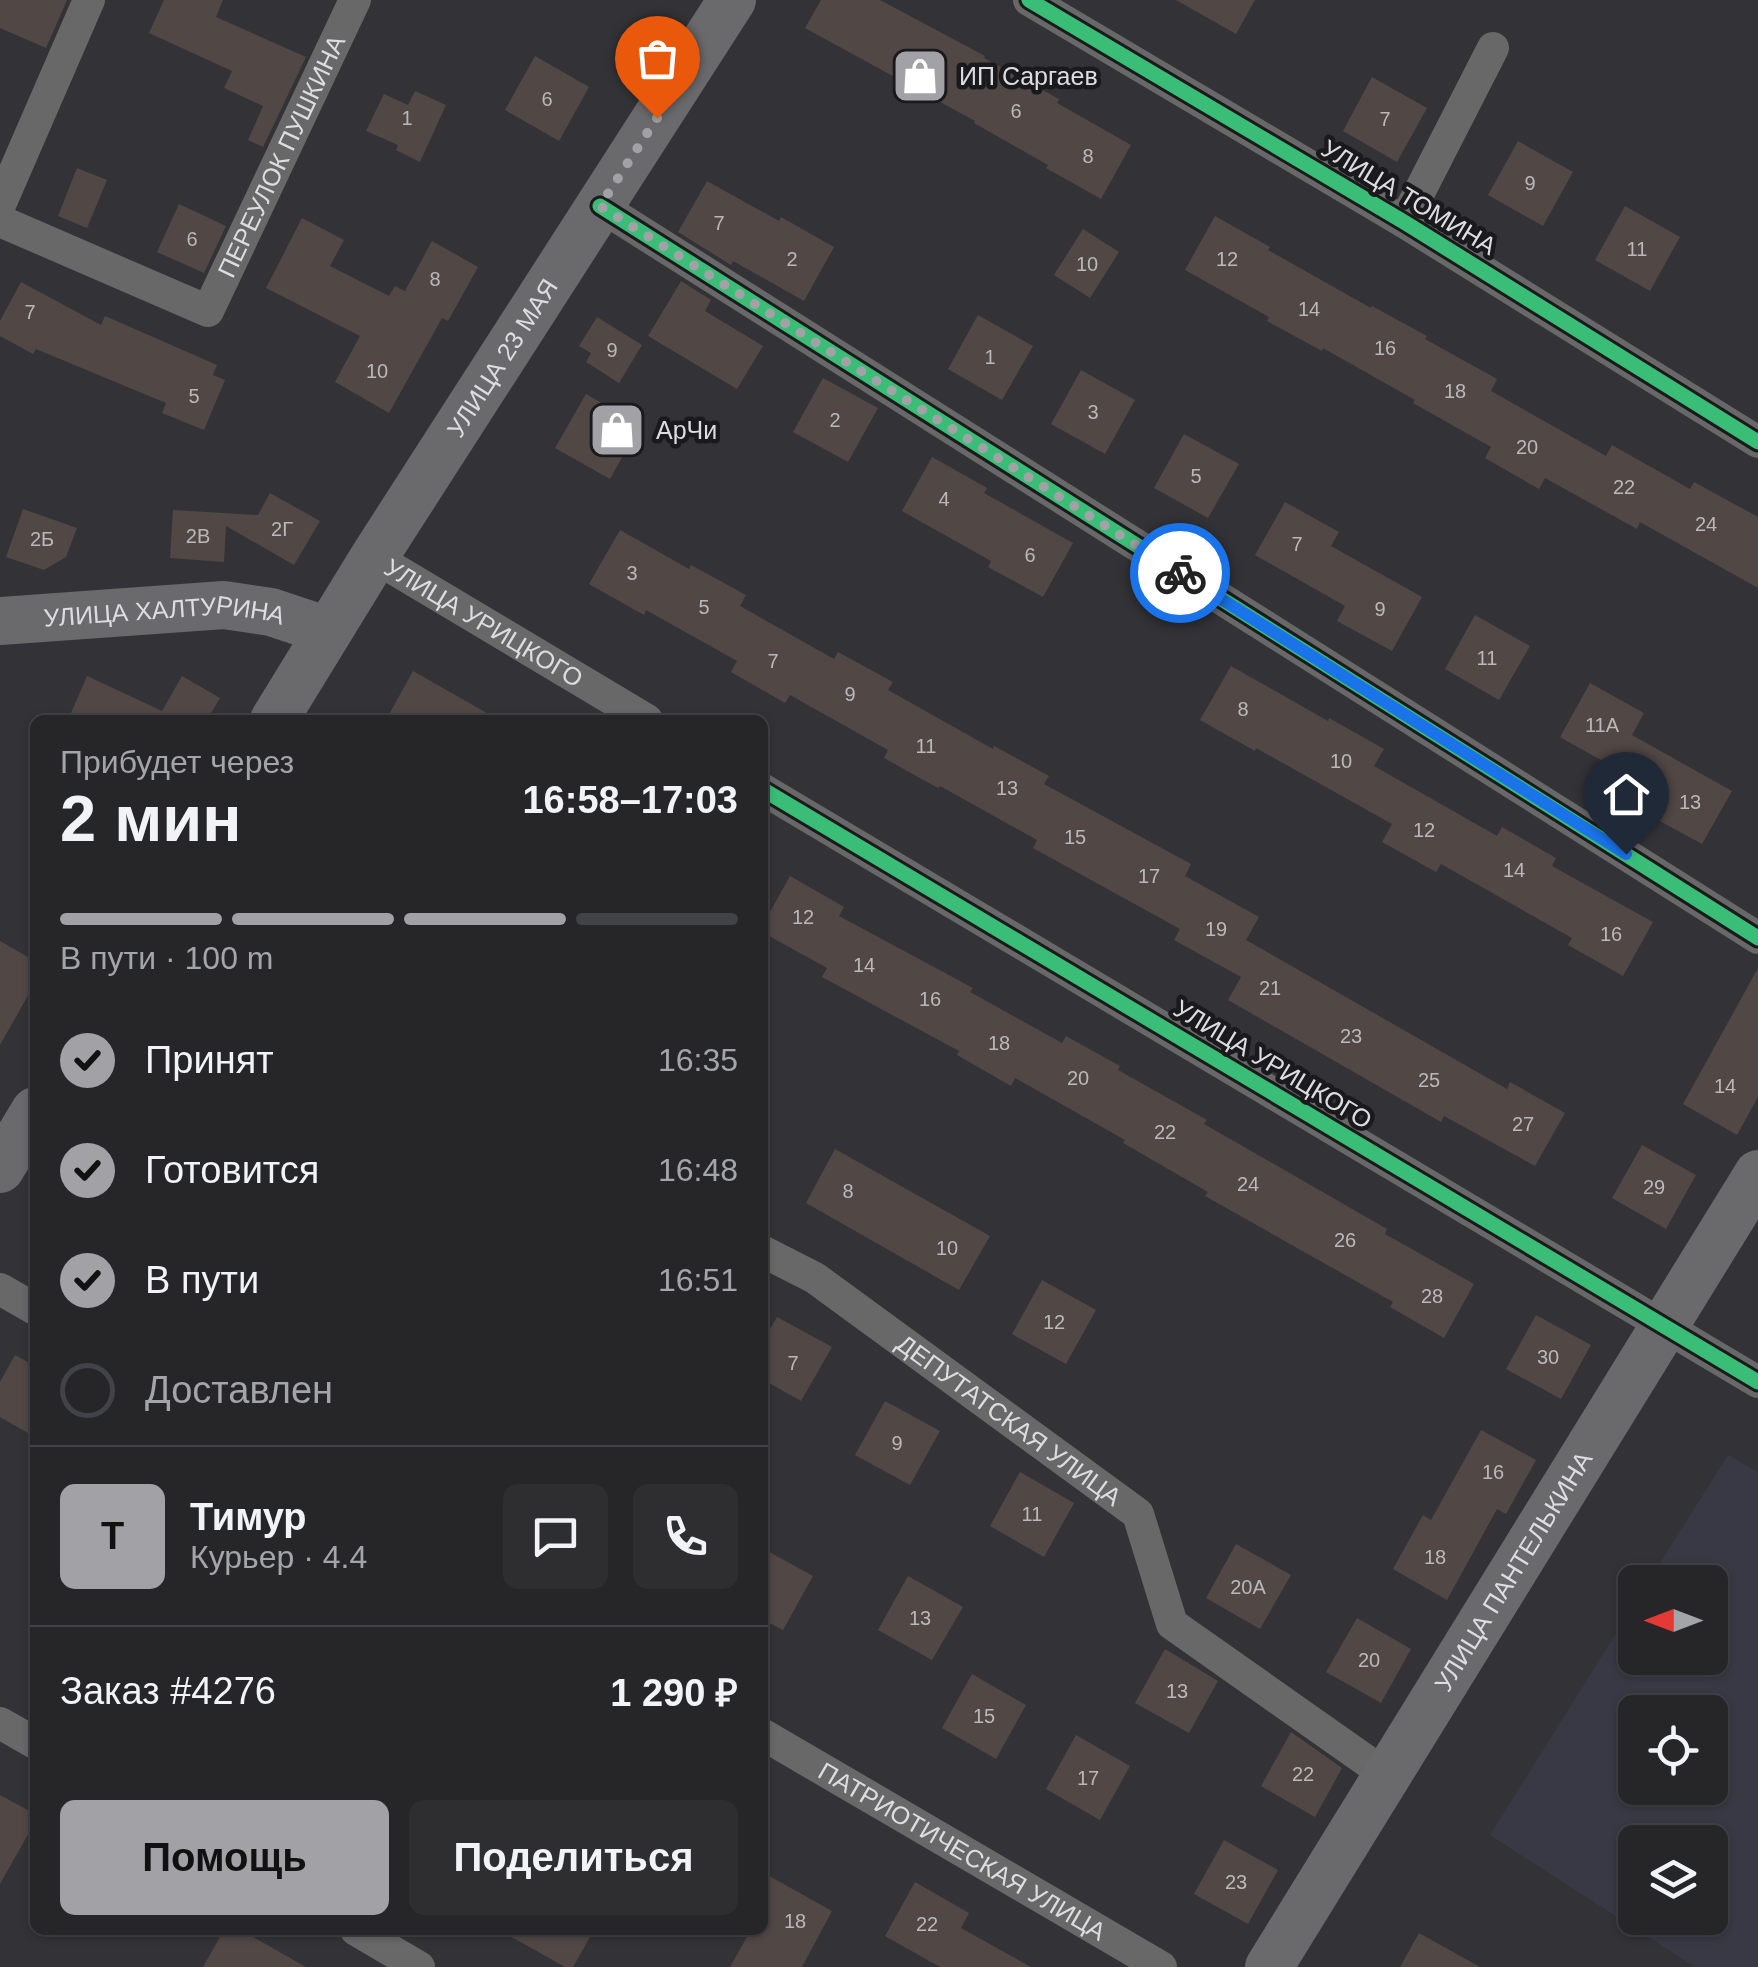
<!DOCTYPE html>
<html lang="ru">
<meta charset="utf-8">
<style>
:root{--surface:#262629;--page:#2e2e31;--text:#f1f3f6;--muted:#a4a5a8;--line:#424346;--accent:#a2a2a6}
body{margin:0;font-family:Helvetica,sans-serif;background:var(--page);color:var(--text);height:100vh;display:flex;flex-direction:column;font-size:38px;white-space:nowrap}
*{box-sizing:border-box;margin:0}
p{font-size:32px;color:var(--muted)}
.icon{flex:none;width:55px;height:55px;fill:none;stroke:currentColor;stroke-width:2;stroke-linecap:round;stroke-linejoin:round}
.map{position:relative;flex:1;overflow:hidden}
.details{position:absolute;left:30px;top:715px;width:738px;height:1220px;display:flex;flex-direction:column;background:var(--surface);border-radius:15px;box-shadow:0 2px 8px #0004,0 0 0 2px var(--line)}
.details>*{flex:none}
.needle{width:65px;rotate:270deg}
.buttons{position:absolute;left:1618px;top:1565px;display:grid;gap:20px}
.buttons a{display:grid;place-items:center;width:110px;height:110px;border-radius:15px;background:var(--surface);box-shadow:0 2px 8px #0004,0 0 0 2px var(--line);font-size:50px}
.pin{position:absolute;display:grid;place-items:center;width:85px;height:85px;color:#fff;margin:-102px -42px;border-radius:50% 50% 50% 0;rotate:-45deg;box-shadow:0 0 10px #0007}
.pin .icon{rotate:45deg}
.courier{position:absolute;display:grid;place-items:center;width:100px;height:100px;margin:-50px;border:8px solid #1a73e8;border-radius:50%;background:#fff;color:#222;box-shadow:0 2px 12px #0007}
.headline em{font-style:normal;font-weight:700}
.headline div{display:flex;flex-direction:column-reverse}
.headline{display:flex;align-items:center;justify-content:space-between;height:170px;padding:0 30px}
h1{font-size:65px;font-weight:700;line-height:75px}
.bar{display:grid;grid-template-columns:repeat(4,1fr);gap:15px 10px;align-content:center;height:120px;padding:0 30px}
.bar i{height:12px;border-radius:8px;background:var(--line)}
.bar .current{background:var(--accent)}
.bar p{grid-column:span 4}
.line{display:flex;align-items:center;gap:25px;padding:0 30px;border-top:2px solid var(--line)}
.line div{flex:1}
.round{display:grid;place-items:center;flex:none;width:105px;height:105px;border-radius:15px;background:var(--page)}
ol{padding:0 30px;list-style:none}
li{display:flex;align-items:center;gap:30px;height:110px}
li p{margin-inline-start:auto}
li .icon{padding:10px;border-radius:50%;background:var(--accent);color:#111;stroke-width:4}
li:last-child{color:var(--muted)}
li i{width:55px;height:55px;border:5px solid var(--line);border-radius:50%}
.cta{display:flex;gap:20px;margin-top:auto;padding:20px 30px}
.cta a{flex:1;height:115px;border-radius:15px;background:var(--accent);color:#111;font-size:40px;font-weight:700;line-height:115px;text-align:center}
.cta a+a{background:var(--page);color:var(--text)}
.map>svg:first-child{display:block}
.built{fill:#383944;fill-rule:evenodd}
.building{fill:#514745}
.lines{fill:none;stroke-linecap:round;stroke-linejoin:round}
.street{stroke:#686869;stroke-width:32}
.secondary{stroke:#6a6a6c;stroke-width:48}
.cycleway-casing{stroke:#1a1a1d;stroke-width:21}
.cycleway{stroke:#3abd76;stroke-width:15}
.done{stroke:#a2a2a6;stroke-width:10;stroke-dasharray:0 18}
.route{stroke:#1a73e8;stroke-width:12}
.labels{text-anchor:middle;stroke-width:9;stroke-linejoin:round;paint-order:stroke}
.number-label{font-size:20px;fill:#bab8ba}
.poi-label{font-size:25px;fill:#dddde1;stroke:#1a1a1d;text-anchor:start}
.street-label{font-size:25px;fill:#dddde1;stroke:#1a1a1d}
</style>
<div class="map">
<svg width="1758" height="1967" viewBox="0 0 1758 1967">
<rect width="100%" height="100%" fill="#333337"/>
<path class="built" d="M 1728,1455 L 1758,1472 L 1758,1967 L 1695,1967 L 1490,1835 L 1635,1603 L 1635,1658 L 1710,1658 L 1710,1582 L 1648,1582 ZM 1635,1712 L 1710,1712 L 1710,1788 L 1635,1788 ZM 1635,1842 L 1710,1842 L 1710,1918 L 1635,1918 Z"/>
<path class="building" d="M 0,0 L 67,0 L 46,48 L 0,28 Z
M 164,0 L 223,0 L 216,17 L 306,57 L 263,147 L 248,140 L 263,106 L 224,88 L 232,71 L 149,33 Z
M 821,0 L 880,0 L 985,56 L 984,58 L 1059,99 L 1057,103 L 1131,145 L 1101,199 L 1046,168 L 1048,165 L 974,123 L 975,121 L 805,28 Z
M 1176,0 L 1255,0 L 1236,34 Z
M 535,56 L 589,87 L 559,141 L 505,110 Z
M 1372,77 L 1427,108 L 1397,162 L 1343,131 Z
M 415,91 L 446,105 L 420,162 L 396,150 L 398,145 L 366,131 L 384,94 L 408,105 Z
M 1518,141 L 1573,172 L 1543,226 L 1488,195 Z
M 77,168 L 107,180 L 87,228 L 58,216 Z
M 707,181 L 779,221 L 781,217 L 834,247 L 804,301 L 733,261 L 731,265 L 678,232 Z
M 179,204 L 226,226 L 204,273 L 157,252 Z
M 1625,206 L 1680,237 L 1650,291 L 1595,260 Z
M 1215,216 L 1270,247 L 1268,250 L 1371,308 L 1372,306 L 1427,336 L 1425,339 L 1497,379 L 1491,391 L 1606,456 L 1612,445 L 1690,489 L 1694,482 L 1758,517 L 1758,588 L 1640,522 L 1637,529 L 1545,478 L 1539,489 L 1485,458 L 1491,447 L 1413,403 L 1415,400 L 1323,348 L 1322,351 L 1267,321 L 1269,317 L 1185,270 Z
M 302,218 L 344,240 L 330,266 L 389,296 L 395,286 L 405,291 L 432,241 L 478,267 L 448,321 L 442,318 L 389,413 L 335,382 L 360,336 L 266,288 Z
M 1083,229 L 1119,252 L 1090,298 L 1054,275 Z
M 681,281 L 711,300 L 705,311 L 763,346 L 737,389 L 648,336 Z
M 21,282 L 101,325 L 105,316 L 217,365 L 213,375 L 225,380 L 204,430 L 162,413 L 166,403 L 36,349 L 33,354 L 0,336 L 0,321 Z
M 978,315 L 1033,346 L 1002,400 L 948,369 Z
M 597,317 L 642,345 L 619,383 L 586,362 L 591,353 L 579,346 Z
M 1081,370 L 1135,400 L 1105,454 L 1051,424 Z
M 823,378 L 878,408 L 848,462 L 793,432 Z
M 586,394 L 640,425 L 610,479 L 555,448 Z
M 1184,434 L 1239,464 L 1208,518 L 1154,488 Z
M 932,457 L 987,488 L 984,493 L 1073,543 L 1043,597 L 988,567 L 991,561 L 902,511 Z
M 270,493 L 320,521 L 294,565 L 226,526 L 224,562 L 170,558 L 173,510 L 258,515 Z
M 1285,502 L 1339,532 L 1331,546 L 1422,597 L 1392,651 L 1337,621 L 1345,606 L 1255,555 Z
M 23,509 L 77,528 L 66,557 L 44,570 L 6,557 Z
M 620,530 L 689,569 L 691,565 L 746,595 L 740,606 L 834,659 L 838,652 L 893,682 L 888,690 L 993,749 L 994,746 L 1049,776 L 1044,784 L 1191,864 L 1185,876 L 1259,917 L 1246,940 L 1507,1089 L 1510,1082 L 1565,1113 L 1535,1166 L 1444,1116 L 1441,1122 L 1228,1000 L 1241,977 L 1174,940 L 1180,929 L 1033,848 L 1037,840 L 940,786 L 938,788 L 884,758 L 888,750 L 790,695 L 785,703 L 731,672 L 737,661 L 646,610 L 644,615 L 589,584 Z
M 1475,615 L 1530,646 L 1499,700 L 1445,669 Z
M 1231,666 L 1328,721 L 1329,718 L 1384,749 L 1374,766 L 1497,836 L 1502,827 L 1556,858 L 1552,866 L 1653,922 L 1623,976 L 1568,945 L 1572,938 L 1441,864 L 1436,872 L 1382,842 L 1392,824 L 1256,748 L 1255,751 L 1200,720 Z
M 413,671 L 499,720 L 386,720 Z
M 87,676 L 162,711 L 182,676 L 220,698 L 207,720 L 68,720 Z
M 1590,683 L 1644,713 L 1632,735 L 1732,791 L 1702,844 L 1647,814 L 1659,793 L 1560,737 Z
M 790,876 L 844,907 L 839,916 L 973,988 L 970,992 L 1062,1043 L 1066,1036 L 1120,1066 L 1118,1070 L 1207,1120 L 1204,1124 L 1387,1229 L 1385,1234 L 1474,1284 L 1444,1338 L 1390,1307 L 1393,1302 L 1205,1196 L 1208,1192 L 1123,1143 L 1125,1140 L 1015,1078 L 1011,1086 L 957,1055 L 959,1051 L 822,977 L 827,968 L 762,932 L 762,926 Z
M 0,941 L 35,961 L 35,983 L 0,1045 Z
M 1758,968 L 1758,1097 L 1737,1135 L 1683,1104 Z
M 1642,1145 L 1696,1175 L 1666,1229 L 1612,1198 Z
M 835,1149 L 990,1236 L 959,1290 L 806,1203 Z
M 1042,1280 L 1096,1310 L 1066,1364 L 1012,1334 Z
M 1536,1315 L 1591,1345 L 1561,1399 L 1506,1369 Z
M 777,1317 L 832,1347 L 801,1401 L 762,1379 L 762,1343 Z
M 15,1355 L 35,1366 L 35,1437 L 0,1417 L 0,1382 Z
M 885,1401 L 940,1431 L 910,1485 L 855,1455 Z
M 1481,1430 L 1536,1460 L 1506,1514 L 1497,1509 L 1447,1600 L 1393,1569 L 1423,1515 L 1431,1520 Z
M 1020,1472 L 1074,1503 L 1044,1557 L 990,1526 Z
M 1236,1544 L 1291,1575 L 1260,1629 L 1206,1598 Z
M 762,1548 L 813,1576 L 783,1630 L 762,1619 Z
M 908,1576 L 963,1607 L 932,1660 L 878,1630 Z
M 1357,1618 L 1411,1649 L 1381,1703 L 1326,1672 Z
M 1165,1649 L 1218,1681 L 1189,1733 L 1135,1703 Z
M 972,1674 L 1026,1705 L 996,1759 L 942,1728 Z
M 1291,1732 L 1342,1768 L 1315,1817 L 1261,1786 Z
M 1076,1735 L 1130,1766 L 1100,1820 L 1046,1789 Z
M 0,1795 L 35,1814 L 35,1822 L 0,1884 Z
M 1224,1840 L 1278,1870 L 1248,1924 L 1194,1894 Z
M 762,1872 L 832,1911 L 802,1967 L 730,1967 L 751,1930 L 762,1930 Z
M 915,1882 L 969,1913 L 961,1928 L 1031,1967 L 940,1967 L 885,1936 Z
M 224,1930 L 241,1930 L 306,1967 L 203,1967 Z
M 499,1930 L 594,1930 L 573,1967 L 565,1967 Z
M 1419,1933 L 1480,1967 L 1400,1967 Z"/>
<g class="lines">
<g class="street">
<path d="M 1029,0 L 1404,222 L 1758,442"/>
<path d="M 0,205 L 89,0"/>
<path d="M 600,206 L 1758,938"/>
<path id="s1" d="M 0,221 L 208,311 L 355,0"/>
<path d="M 1404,222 L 1493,48"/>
<path id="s2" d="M 374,557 L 647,720"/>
<path d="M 762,789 L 1758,1382"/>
<path id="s3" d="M 762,1251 L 815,1278 L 1138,1514 L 1172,1624 L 1388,1776"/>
<path d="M 0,1289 L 35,1309"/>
<path d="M 0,1723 L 35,1743"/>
<path id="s4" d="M 762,1734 L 1161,1967"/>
<path d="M 356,1930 L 419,1967"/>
</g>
<g class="secondary">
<path id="s5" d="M 0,621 L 224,605 L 271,612 L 328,631"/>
<path id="s6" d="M 274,720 L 374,557 L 732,0"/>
<path d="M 0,1169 L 35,1111"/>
<path id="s7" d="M 1269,1967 L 1758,1174"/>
</g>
<g class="cycleway-casing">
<path id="cycleway" d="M 1029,0 L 1404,222 L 1758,442
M 600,206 L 1758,938
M 762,789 L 1758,1382"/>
</g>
<use href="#cycleway" class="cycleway"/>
</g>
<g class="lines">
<path class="done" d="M 657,118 L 600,206 L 1180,573"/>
<path class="route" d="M 1180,573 L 1626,854"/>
</g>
<defs>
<g id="shop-square" transform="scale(2.875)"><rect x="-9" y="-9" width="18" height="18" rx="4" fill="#a2a2a6" stroke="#1a1a1d"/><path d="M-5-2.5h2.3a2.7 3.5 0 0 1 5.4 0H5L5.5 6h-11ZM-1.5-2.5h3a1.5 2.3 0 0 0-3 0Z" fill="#fff"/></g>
</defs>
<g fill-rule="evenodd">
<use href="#shop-square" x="920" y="76"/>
<use href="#shop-square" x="617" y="430"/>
</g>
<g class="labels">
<g class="number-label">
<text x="547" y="106">6</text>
<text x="1016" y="118">6</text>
<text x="407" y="125">1</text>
<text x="1385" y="126">7</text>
<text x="1088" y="163">8</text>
<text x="1530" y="190">9</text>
<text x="719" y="230">7</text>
<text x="192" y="246">6</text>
<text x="1637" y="256">11</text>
<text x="792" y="266">2</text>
<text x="1227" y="266">12</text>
<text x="1087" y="271">10</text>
<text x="435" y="286">8</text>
<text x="1309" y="316">14</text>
<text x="30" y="319">7</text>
<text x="1385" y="355">16</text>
<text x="612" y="357">9</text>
<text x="990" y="364">1</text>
<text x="377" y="378">10</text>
<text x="1455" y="398">18</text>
<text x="194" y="403">5</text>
<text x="1093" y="419">3</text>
<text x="835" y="427">2</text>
<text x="1527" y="454">20</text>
<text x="1196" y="483">5</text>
<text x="1624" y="494">22</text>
<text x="944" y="506">4</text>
<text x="1706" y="531">24</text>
<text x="282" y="536">2Г</text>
<text x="198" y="543">2В</text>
<text x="42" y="546">2Б</text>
<text x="1297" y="551">7</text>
<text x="1030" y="562">6</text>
<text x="632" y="580">3</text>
<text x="704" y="614">5</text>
<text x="1380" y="616">9</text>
<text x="1487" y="665">11</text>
<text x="773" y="668">7</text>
<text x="850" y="701">9</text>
<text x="1243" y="716">8</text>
<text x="1602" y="732">11А</text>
<text x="926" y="753">11</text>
<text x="1341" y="768">10</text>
<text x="1007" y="795">13</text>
<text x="1690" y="809">13</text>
<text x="1424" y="837">12</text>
<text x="1075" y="844">15</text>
<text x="1514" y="877">14</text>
<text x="1149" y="883">17</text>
<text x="803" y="924">12</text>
<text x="1216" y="936">19</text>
<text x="1611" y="941">16</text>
<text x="864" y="972">14</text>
<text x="1270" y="995">21</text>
<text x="930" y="1006">16</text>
<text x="1351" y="1043">23</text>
<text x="999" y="1050">18</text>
<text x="1078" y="1085">20</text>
<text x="1429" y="1087">25</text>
<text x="1725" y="1093">14</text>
<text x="1523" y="1131">27</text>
<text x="1165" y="1139">22</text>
<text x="1248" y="1191">24</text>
<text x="1654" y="1194">29</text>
<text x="848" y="1198">8</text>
<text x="1345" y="1247">26</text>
<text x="947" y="1255">10</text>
<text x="1432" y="1303">28</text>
<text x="1054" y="1329">12</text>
<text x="1548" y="1364">30</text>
<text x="793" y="1370">7</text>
<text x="897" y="1450">9</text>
<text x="1493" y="1479">16</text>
<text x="1032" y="1521">11</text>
<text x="1435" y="1564">18</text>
<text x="1248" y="1594">20А</text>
<text x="920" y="1625">13</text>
<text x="1369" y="1667">20</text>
<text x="1177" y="1698">13</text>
<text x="984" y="1723">15</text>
<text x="1303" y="1781">22</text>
<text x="1088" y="1785">17</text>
<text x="1236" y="1889">23</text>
<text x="795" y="1928">18</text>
<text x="927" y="1931">22</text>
</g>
<g class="poi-label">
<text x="959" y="85">ИП Саргаев</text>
<text x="656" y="439">АрЧи</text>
</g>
<g class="street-label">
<text dy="9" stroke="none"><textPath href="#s1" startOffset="398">ПЕРЕУЛОК ПУШКИНА</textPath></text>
<text transform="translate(1409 197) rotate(31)" y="9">УЛИЦА ТОМИНА</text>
<text dy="9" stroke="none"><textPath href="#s6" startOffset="428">УЛИЦА 23 МАЯ</textPath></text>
<text dy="9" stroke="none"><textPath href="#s5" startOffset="165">УЛИЦА ХАЛТУРИНА</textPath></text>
<text dy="9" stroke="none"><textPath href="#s2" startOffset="128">УЛИЦА УРИЦКОГО</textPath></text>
<text transform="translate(1273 1064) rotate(31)" y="9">УЛИЦА УРИЦКОГО</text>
<text dy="9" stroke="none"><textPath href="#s3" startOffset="300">ДЕПУТАТСКАЯ УЛИЦА</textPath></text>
<text dy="9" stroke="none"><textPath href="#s7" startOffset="465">УЛИЦА ПАНТЕЛЬКИНА</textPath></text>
<text dy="9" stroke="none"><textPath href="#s4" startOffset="232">ПАТРИОТИЧЕСКАЯ УЛИЦА</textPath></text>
</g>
</g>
</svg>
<div class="buttons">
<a><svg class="needle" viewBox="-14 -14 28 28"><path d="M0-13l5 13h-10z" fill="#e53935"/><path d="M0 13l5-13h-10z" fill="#a4a5a8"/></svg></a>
<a><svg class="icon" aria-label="locate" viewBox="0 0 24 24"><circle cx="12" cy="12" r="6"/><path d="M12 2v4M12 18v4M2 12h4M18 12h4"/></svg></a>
<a><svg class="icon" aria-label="layers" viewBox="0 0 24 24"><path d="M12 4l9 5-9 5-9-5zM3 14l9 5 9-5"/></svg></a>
</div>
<div class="pin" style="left:657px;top:118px;background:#ea580c"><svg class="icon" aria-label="bag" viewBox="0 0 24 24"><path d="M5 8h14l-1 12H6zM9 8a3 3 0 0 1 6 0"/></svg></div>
<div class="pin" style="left:1626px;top:854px;background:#1f2937"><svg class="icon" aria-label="home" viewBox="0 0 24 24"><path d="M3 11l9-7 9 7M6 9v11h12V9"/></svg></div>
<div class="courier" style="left:1180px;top:573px"><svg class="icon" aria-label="bike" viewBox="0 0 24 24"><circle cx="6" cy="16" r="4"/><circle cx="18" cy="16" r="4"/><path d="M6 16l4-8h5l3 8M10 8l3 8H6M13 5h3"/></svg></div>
<section class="details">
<div class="headline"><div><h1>2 мин</h1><p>Прибудет через</p></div><em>16:58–17:03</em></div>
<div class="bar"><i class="current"></i><i class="current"></i><i class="current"></i><i></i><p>В пути · 100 m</p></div>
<ol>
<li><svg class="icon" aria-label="check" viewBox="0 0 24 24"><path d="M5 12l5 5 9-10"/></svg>Принят<p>16:35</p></li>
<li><svg class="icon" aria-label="check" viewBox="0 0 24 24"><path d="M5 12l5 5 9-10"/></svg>Готовится<p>16:48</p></li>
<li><svg class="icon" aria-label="check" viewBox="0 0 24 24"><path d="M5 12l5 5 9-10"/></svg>В пути<p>16:51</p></li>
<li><i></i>Доставлен</li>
</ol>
<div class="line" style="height:180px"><b class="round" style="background:var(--accent);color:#111">Т</b><div><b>Тимур</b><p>Курьер · 4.4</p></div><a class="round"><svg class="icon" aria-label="chat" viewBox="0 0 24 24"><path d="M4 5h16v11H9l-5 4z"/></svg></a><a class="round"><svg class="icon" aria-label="phone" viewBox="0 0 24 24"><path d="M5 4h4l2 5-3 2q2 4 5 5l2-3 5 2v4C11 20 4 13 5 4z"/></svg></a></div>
<div class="line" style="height:130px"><div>Заказ #4276</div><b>1 290 ₽</b></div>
<div class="cta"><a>Помощь</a><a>Поделиться</a></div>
</section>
</div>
